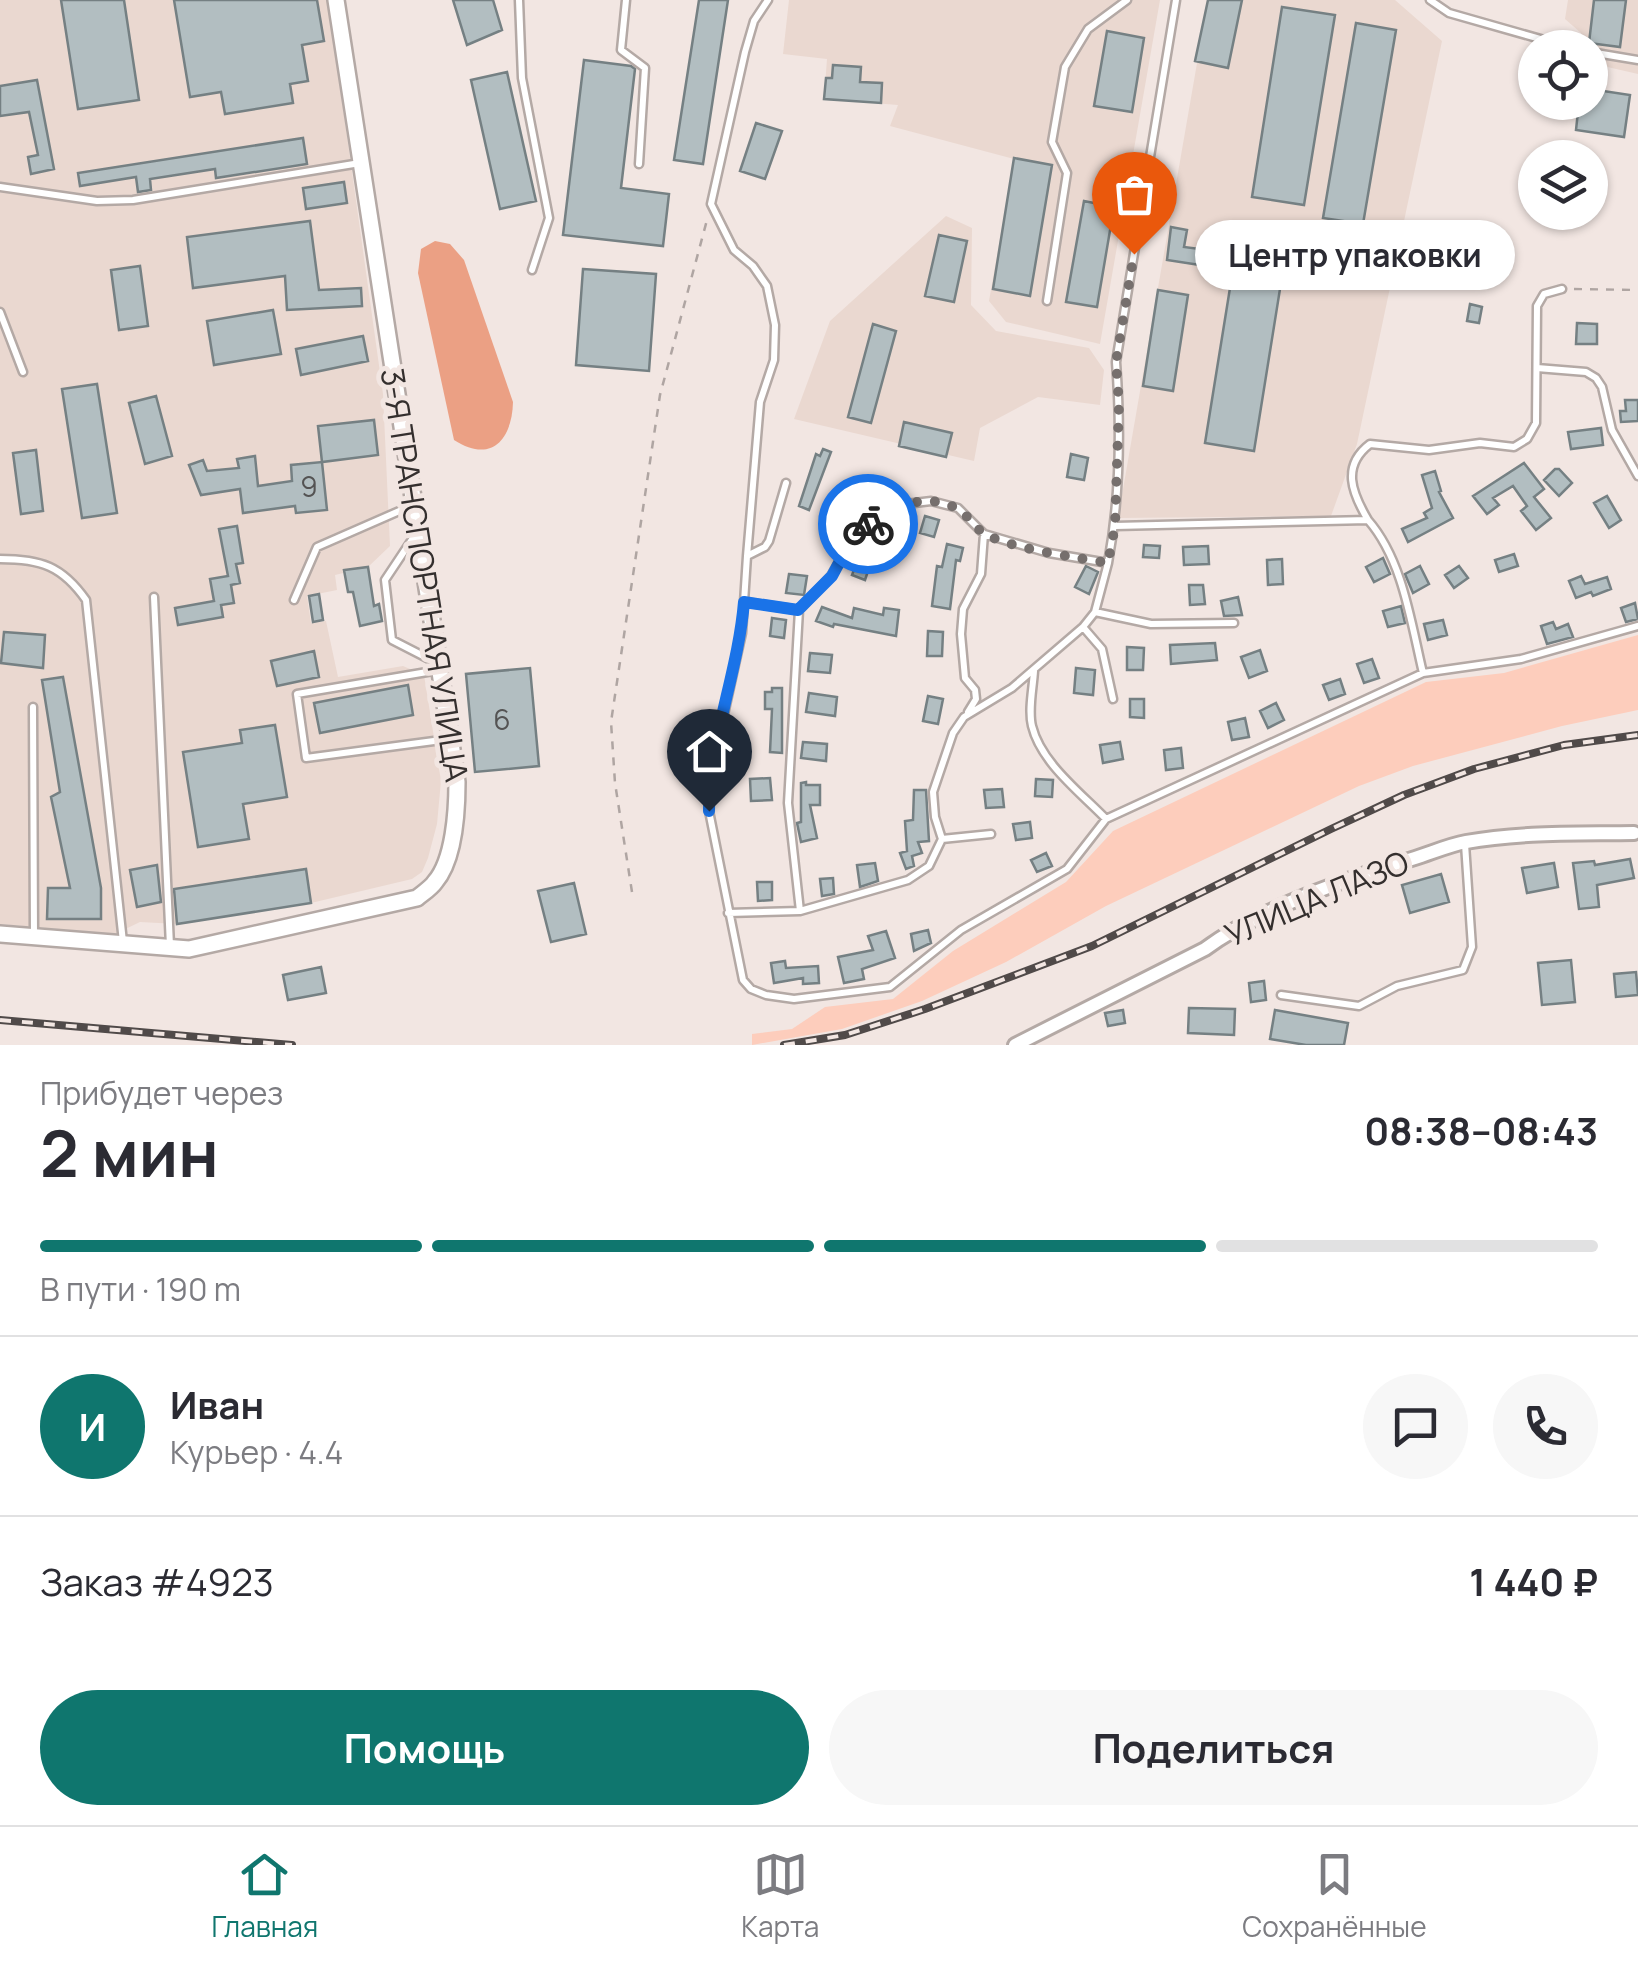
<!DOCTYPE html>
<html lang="ru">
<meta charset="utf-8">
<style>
:root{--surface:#fff;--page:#f7f7f7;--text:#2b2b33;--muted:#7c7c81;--line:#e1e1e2;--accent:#0f766e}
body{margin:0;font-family:Manrope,sans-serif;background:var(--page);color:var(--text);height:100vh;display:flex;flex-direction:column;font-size:38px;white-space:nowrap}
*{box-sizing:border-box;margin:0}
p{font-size:32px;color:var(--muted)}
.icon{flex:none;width:55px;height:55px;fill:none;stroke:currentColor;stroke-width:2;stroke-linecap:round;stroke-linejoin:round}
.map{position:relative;height:1045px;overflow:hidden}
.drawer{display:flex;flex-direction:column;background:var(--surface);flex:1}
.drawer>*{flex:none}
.fabs{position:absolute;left:1518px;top:30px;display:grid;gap:20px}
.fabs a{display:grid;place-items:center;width:90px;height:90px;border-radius:50%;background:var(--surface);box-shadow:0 2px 8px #0004;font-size:50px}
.pin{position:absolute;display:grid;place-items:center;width:85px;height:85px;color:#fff;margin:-102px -42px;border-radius:50% 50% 50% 0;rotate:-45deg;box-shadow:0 0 10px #0007}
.pin .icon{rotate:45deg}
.courier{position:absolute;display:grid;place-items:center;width:100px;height:100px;margin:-50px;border:8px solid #1a73e8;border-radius:50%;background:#fff;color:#222;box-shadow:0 2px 12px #0007}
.bubble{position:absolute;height:70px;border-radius:35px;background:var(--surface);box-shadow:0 2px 8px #0004;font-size:32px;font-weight:700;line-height:70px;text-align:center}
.head em{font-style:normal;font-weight:700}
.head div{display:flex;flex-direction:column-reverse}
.head{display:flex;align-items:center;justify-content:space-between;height:170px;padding:0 40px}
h1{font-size:65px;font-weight:700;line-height:75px}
.bar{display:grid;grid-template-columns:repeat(4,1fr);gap:15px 10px;align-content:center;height:120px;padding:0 40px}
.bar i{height:12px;border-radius:8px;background:var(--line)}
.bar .current{background:var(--accent)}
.bar p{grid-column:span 4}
.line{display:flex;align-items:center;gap:25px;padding:0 40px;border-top:2px solid var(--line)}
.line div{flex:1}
.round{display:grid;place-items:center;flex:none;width:105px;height:105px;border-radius:52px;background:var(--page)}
.cta{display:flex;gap:20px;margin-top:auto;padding:20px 40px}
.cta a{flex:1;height:115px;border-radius:60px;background:var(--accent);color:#fff;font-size:40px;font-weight:700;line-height:115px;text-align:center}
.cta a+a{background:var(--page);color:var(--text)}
.tabs{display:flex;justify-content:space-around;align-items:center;height:140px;border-top:2px solid var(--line);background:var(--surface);font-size:28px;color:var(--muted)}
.tabs a{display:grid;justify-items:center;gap:5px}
.tabs .current{color:var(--accent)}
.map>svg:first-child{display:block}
.built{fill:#ead8d0}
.green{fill:#fdcdbc}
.water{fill:#eba084}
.building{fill:#b2bec1;stroke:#758083;stroke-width:2.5}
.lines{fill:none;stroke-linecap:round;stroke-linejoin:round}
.service-casing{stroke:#b4a9a5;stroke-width:11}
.minor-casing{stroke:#b4a9a5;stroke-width:18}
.tertiary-casing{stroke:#b4a9a5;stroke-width:20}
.path{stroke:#afa5a2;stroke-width:2.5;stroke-dasharray:8 8;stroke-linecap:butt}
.service{stroke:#fff;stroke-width:6}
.minor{stroke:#fff;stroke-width:12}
.tertiary{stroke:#fff;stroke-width:15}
.rail-casing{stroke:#504a49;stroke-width:8}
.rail{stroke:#f2e6e2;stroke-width:4;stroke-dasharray:11;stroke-linecap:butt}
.done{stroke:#766f6d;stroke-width:10;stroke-dasharray:0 18}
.route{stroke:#1a73e8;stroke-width:12}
.labels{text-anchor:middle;stroke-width:10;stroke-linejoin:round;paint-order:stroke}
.number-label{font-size:28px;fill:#545353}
.street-label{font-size:32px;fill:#342f2e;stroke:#f2e6e2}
</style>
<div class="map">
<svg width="1638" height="1045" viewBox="0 0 1638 1045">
<rect width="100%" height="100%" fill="#f2e6e2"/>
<path class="built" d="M 0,0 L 328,0 L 383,394 L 390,546 L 368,567 L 335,575 L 337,590 L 307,596 L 311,623 L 326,621 L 338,677 L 403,666 L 424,675 L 441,781 L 437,824 L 428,858 L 422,872 L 412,879 L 311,903 L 177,924 L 140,922 L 115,934 L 0,924 Z
M 789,0 L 1160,0 L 1100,344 L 1006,322 L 989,301 L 1014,159 L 890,126 L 898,105 L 824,99 L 827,59 L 783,54 Z
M 1208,0 L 1395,0 L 1442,41 L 1357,444 L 1331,516 L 1118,518 Z
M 1568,0 L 1638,0 L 1638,74 L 1590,63 L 1590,48 L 1580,47 L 1581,33 L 1565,19 Z
M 946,216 L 972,228 L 971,305 L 996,331 L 1089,348 L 1104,370 L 1100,405 L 1038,397 L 980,428 L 974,461 L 794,419 L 830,321 Z"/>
<path class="green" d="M 1638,635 L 1638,710 L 1562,726 L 1413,766 L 1359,786 L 1106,906 L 1006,962 L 922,1001 L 842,1029 L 752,1045 L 752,1034 L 792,1029 L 825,1007 L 893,999 L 953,951 L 1066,882 L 1113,831 L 1426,682 L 1504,673 Z"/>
<path class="water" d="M 435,241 L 450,244 L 464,260 L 513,402 C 512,440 491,464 454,440 L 418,273 L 421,249 Z"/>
<path class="building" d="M 61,0 L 124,0 L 139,100 L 78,109 Z
M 174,0 L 317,0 L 324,41 L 302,45 L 308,81 L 290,84 L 293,103 L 225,114 L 221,92 L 190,97 Z
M 453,0 L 493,0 L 502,30 L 467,45 Z
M 699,0 L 728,0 L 703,164 L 674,160 Z
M 1208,0 L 1242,0 L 1228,68 L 1195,61 Z
M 1594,0 L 1626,0 L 1620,47 L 1589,43 Z
M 1282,7 L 1335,15 L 1304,205 L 1252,197 Z
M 1356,23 L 1396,30 L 1363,224 L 1323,218 Z
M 1107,31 L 1144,38 L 1132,112 L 1094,106 Z
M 584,60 L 631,66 L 635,69 L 621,188 L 669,194 L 663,246 L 563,235 Z
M 833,65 L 861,67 L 860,82 L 882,83 L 881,103 L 824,99 L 826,78 L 832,78 Z
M 507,72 L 536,201 L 500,209 L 471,80 Z
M 37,80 L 54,169 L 31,174 L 28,157 L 38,155 L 29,112 L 0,116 L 0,86 Z
M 1590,89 L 1630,95 L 1624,137 L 1576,130 L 1579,102 L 1590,102 Z
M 756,123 L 782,131 L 765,179 L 740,171 Z
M 303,138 L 307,164 L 216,178 L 215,169 L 150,179 L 151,190 L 138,192 L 136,177 L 80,186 L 78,173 Z
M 1014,158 L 1052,165 L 1030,296 L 993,289 Z
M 344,182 L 347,203 L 306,209 L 303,188 Z
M 1084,201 L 1114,207 L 1097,307 L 1066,302 Z
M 310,221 L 319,290 L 361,288 L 362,306 L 287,310 L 285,276 L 193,288 L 187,237 Z
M 1171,227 L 1187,230 L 1184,247 L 1215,251 L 1213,267 L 1167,260 Z
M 939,235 L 967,241 L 954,302 L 925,296 Z
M 1235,257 L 1284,264 L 1254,451 L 1205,443 Z
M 140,266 L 148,326 L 119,330 L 111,270 Z
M 583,269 L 656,274 L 649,371 L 576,365 Z
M 1158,290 L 1188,295 L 1173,391 L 1143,386 Z
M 1470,304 L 1482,307 L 1479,323 L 1467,321 Z
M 273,310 L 281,354 L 214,365 L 207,321 Z
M 1577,323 L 1597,324 L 1597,344 L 1576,344 Z
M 873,324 L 896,331 L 871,423 L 848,417 Z
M 363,336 L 368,361 L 301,375 L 296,349 Z
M 97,384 L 117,513 L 82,518 L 62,389 Z
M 156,396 L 172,456 L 145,464 L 129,403 Z
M 1625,400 L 1638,400 L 1638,421 L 1621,422 L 1620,411 L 1626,411 Z
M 374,420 L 378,455 L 322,462 L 318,426 Z
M 904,422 L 952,433 L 946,457 L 899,446 Z
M 1601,428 L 1603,445 L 1571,449 L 1568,432 Z
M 823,449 L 831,452 L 809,510 L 799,506 L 816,454 L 820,456 Z
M 36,450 L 43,511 L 21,514 L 13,453 Z
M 1071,454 L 1088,458 L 1084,480 L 1067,477 Z
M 255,456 L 258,486 L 292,481 L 291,465 L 322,462 L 327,510 L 296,513 L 295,506 L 243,513 L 240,489 L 201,495 L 189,465 L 203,460 L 207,471 L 239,468 L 237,459 Z
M 1524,463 L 1544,489 L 1534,497 L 1551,518 L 1536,530 L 1521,511 L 1527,506 L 1513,486 L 1493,498 L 1499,505 L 1487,514 L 1473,496 Z
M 1555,469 L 1559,469 L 1572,483 L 1559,496 L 1544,480 Z
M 1435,471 L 1441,491 L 1439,492 L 1453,518 L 1408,542 L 1402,529 L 1427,518 L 1424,513 L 1432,508 L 1422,475 Z
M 1607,496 L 1621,520 L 1609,528 L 1594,503 Z
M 925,516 L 939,520 L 934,537 L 920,533 Z
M 237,526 L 243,563 L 236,564 L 240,583 L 231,585 L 234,603 L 221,605 L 223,617 L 178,625 L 175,608 L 214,601 L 210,579 L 228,576 L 219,529 Z
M 947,544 L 963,548 L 960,561 L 956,560 L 950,609 L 932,606 L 937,566 L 942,567 Z
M 1144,545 L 1160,546 L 1159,558 L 1143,557 Z
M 1208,546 L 1209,564 L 1184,565 L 1183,547 Z
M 1514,554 L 1518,566 L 1499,572 L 1495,560 Z
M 859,557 L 871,562 L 865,580 L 852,575 Z
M 1383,558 L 1390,574 L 1374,582 L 1366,567 Z
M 1282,559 L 1283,584 L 1268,585 L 1267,560 Z
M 1086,566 L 1098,572 L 1089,594 L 1075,587 Z
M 1420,566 L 1429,584 L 1413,593 L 1405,574 Z
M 1459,566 L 1468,578 L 1454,588 L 1445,575 Z
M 368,567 L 374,606 L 379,604 L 382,621 L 360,626 L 353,592 L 348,592 L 344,570 Z
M 789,574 L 807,576 L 804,595 L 786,593 Z
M 1581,576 L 1585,584 L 1607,577 L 1611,589 L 1593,596 L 1591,592 L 1576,598 L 1569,581 Z
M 1189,585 L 1203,585 L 1205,604 L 1190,605 Z
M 319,594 L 323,620 L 313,622 L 309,596 Z
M 1238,597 L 1242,615 L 1224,616 L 1221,601 Z
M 1635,603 L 1638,619 L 1626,622 L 1621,608 Z
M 1401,606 L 1405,623 L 1388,627 L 1383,611 Z
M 822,607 L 852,618 L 854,608 L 883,615 L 884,608 L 899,610 L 896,636 L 834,624 L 833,627 L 816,621 Z
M 772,618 L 786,620 L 784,638 L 770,636 Z
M 1443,620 L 1447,635 L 1428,640 L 1424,624 Z
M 1553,622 L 1556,629 L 1568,624 L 1573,637 L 1547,644 L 1541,626 Z
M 928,631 L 943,632 L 942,656 L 927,656 Z
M 4,632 L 45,635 L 43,668 L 1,663 Z
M 1215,643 L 1217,660 L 1171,664 L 1170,645 Z
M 1127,647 L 1144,648 L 1143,670 L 1127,670 Z
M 1260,650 L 1267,671 L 1249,678 L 1241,657 Z
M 314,651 L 319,677 L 277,686 L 271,661 Z
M 810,653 L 832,655 L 830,673 L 808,671 Z
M 1372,659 L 1379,678 L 1364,683 L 1357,664 Z
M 530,668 L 539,766 L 475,772 L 466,674 Z
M 1076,668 L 1095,670 L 1093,695 L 1074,693 Z
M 63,677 L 101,888 L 101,919 L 47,919 L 48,888 L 70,888 L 51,797 L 60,792 L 42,680 Z
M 1340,679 L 1345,694 L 1329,700 L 1323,685 Z
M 408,685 L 413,715 L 320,733 L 314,703 Z
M 772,688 L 782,688 L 782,753 L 770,752 L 772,709 L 765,709 L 765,692 L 772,692 Z
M 809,693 L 837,697 L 835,716 L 806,712 Z
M 928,696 L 943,699 L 938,724 L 923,721 Z
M 1130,699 L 1144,699 L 1144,718 L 1130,717 Z
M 1276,703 L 1284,720 L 1268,728 L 1260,711 Z
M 1245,718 L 1249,737 L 1232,740 L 1228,722 Z
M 275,725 L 287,797 L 243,804 L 249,839 L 198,847 L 183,752 L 242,743 L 240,730 Z
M 803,742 L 827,744 L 826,761 L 801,758 Z
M 1120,742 L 1123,759 L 1103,763 L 1100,745 Z
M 1181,748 L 1183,768 L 1166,770 L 1164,750 Z
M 770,778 L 772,800 L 751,801 L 750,779 Z
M 1036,779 L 1053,780 L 1052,797 L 1035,796 Z
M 806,782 L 806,785 L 820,785 L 820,805 L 810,805 L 817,838 L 801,842 L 797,823 L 801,822 L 801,783 Z
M 1002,789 L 1004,807 L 986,808 L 984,790 Z
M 914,790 L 926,790 L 929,841 L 918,842 L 922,853 L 912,856 L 914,866 L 906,869 L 900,853 L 907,851 L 905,821 L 913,820 Z
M 1030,822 L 1032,838 L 1016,840 L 1013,824 Z
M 1046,853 L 1052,866 L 1037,872 L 1031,860 Z
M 1630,859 L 1634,878 L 1597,885 L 1599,907 L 1579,909 L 1573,863 L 1594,861 L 1595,865 Z
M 875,863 L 878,881 L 860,887 L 857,865 Z
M 1554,863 L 1558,887 L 1527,893 L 1522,868 Z
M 157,865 L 161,902 L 137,907 L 130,870 Z
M 306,869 L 311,903 L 177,924 L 174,889 Z
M 1441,874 L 1449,902 L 1410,913 L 1402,885 Z
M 833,878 L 834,894 L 822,896 L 820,879 Z
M 757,882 L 772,882 L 772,900 L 758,901 Z
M 574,883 L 586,934 L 551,942 L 538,891 Z
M 928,930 L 931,943 L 914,951 L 911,934 Z
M 886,931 L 895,958 L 862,969 L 864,979 L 844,983 L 838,957 L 873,950 L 868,936 Z
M 1571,960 L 1575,1002 L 1542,1005 L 1538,963 Z
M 785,961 L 786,968 L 818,966 L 819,983 L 803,984 L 803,978 L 774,983 L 771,963 Z
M 321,967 L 326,993 L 288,1000 L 283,975 Z
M 1636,972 L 1638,995 L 1616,997 L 1614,974 Z
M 1264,981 L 1266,1000 L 1251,1002 L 1249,983 Z
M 1189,1008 L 1235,1009 L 1234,1035 L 1188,1033 Z
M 1123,1010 L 1125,1023 L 1108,1026 L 1105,1013 Z
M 1275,1010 L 1348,1023 L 1344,1045 L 1306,1045 L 1270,1039 Z"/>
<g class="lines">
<g class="service-casing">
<path id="service" d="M 519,0 L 522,78 L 549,218 L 532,270
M 626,0 L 621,50 L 645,68 L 639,164
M 1430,0 L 1449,13 L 1572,48
M 1590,52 L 1638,60
M 0,187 L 97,201 L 133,200 L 360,163
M 1047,301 L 1067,173 L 1052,142 L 1065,67 L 1088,29 L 1127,0
M 0,312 L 23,372
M 1537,368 L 1586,372 L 1596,378 L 1602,387 L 1612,430 L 1638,476
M 786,483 L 769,541 L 765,547 L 747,556 L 742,633 L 709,782 L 709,811 L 743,980 L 751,989 L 766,995 L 794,999 L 890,987 L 961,930 L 1067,869 L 1106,819 L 1423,673 L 1521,659 L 1638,626
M 1368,520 C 1403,560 1411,623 1423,673
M 1115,526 L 1368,520 C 1352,493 1341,466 1370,444 L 1429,450 L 1480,443 L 1514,447 L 1527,439 L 1536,423 L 1537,306 L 1544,294 L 1562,289
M 415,535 L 385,580 L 392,640 L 435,662
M 747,556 L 760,402 L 774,360 L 775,325 L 767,286 L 753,266 L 734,250 L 711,204 L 745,52 L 754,21 L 768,0
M 0,559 C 41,559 62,566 86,600 L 123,942
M 1108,563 L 1095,612 L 1083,627 L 1012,688 L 964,717 L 953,733 L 933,792 L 935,817 L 942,839 L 929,866 L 908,880 L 800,911 L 788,803 L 799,610 L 831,576 L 847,548 L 867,524 L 898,505 L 931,501 L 958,508 L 984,534 L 1049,553 L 1108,563 C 1120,498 1121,428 1116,362 L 1176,0
M 154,597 L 170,946
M 294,600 L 317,547 L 413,505
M 744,602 L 799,610
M 1095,612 L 1151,624 L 1234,623
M 1083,627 L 1102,649 L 1113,699
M 439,670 L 297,694 L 306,758 L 449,739
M 1034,671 C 1033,688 1028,710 1032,726 C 1041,763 1081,793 1106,819
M 33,707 L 34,936
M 968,712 L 976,699 L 975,690 L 965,678 L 961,634 L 963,609 L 981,574 L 984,534
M 942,839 L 991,834
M 728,913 L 800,911
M 1281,995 L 1359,1006 L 1397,986 L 1463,970 L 1472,947 L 1465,844"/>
</g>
<g class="minor-casing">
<path id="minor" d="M 1015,1045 L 1205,949 C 1260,908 1349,878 1415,858 C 1431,853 1449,845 1466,842 C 1520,832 1578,834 1634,833"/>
</g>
<g class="tertiary-casing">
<path id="tertiary" d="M 0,934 L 189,949 L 417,898 C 423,893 431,888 435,882 C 454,860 457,811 457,782 L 336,0"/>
</g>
<path class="path" d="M 1574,289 L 1638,290
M 632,892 L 615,783 L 611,722 L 660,395 L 707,220"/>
<use href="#service" class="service"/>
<use href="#minor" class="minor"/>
<use href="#tertiary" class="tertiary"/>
<g class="rail-casing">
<path id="rail" d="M 0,1020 L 292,1045
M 784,1045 L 845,1035 L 925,1009 L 1092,946 L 1331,829 L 1404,795 L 1474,769 L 1564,745 L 1638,735"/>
</g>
<use href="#rail" class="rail"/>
</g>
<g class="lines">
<path class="done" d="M 868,524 C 894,507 924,492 956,508 C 967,513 974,528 985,534 C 1012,549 1075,557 1108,563 L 1115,526 L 1119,404 L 1116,362 L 1134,254"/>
<path class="route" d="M 709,811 C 709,740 738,673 744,602 L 798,610 L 832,576 L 847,548 L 868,524"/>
</g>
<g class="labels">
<g class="number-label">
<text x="309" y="497">9</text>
<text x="502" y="730">6</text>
</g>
<g class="street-label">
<text transform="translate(424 575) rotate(81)" y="11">3-Я ТРАНСПОРТНАЯ УЛИЦА</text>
<text transform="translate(1317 899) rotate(-23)" y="11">УЛИЦА ЛАЗО</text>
</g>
</g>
</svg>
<div class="fabs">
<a><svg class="icon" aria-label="locate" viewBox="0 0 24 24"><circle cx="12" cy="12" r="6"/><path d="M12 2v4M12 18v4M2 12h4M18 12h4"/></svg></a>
<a><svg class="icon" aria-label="layers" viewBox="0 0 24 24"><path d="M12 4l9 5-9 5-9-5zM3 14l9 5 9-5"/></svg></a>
</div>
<div class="pin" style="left:1134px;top:254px;background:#ea580c"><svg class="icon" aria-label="bag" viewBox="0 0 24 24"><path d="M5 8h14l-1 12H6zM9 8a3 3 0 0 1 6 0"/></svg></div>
<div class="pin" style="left:709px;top:811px;background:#1f2937"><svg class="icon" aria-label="home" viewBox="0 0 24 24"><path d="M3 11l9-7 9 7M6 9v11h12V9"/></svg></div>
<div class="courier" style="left:868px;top:524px"><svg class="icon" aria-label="bike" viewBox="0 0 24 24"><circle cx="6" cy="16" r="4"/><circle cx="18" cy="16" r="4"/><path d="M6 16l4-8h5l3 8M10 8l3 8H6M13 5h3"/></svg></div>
<div class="bubble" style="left:1195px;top:220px;width:320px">Центр упаковки</div>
</div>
<section class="drawer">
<div class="head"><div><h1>2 мин</h1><p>Прибудет через</p></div><em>08:38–08:43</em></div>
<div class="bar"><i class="current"></i><i class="current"></i><i class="current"></i><i></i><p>В пути · 190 m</p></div>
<div class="line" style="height:180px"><b class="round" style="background:var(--accent);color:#fff">И</b><div><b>Иван</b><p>Курьер · 4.4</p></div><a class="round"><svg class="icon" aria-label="chat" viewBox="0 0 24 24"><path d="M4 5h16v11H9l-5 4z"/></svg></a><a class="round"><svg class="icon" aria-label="phone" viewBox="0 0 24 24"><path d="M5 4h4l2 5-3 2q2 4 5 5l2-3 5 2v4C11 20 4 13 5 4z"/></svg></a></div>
<div class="line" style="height:130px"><div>Заказ #4923</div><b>1 440 ₽</b></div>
<div class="cta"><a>Помощь</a><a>Поделиться</a></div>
</section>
<nav class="tabs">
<a class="current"><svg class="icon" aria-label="home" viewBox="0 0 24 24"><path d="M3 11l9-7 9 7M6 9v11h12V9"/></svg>Главная</a>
<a><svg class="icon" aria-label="map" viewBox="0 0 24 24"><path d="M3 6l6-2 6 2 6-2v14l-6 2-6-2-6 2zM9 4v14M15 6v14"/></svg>Карта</a>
<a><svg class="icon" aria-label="saved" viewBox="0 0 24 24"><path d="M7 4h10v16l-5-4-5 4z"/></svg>Сохранённые</a>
</nav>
